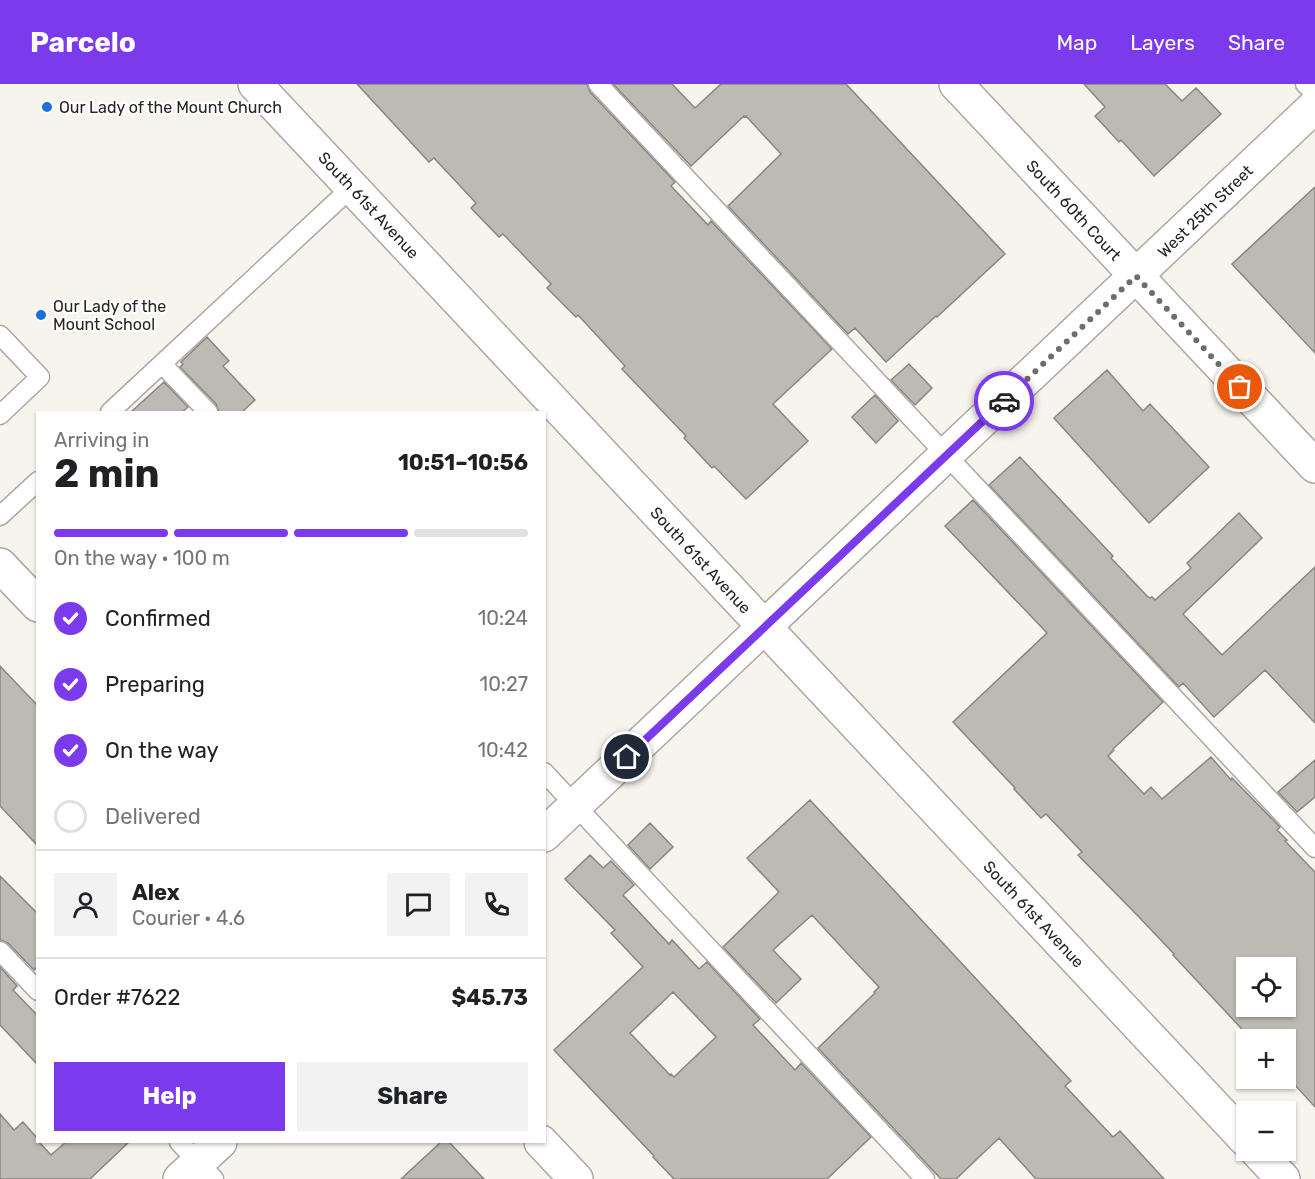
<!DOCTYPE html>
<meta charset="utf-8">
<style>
:root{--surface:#fff;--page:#f2f2f2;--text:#202124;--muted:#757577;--line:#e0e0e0;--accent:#7c3aed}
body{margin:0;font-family:Rubik,sans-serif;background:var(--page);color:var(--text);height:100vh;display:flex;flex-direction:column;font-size:22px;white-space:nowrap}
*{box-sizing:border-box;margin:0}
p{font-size:20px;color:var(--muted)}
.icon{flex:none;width:33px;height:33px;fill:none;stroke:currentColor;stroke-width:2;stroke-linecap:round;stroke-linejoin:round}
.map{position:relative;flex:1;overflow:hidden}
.drawer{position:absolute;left:36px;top:327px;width:510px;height:732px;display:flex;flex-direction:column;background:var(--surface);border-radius:0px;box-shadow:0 2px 4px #0004}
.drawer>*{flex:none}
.buttons{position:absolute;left:1236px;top:873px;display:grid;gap:12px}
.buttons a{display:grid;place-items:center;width:60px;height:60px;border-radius:0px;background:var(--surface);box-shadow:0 2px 4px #0004;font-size:30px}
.pin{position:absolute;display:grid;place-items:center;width:51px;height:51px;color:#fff;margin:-26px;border:3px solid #fff;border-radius:50%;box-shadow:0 2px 6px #0007}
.courier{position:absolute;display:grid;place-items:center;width:60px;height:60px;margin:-30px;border:4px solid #7c3aed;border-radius:50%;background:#fff;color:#222;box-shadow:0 2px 8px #0007}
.overview em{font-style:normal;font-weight:700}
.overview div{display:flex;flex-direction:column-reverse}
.overview{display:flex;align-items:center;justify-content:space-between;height:102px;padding:0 18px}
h1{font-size:39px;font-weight:700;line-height:45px}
.bar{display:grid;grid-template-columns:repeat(4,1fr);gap:9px 6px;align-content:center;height:72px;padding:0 18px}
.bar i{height:8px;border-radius:4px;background:var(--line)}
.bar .on{background:var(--accent)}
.bar p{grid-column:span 4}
.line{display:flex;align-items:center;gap:15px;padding:0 18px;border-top:2px solid var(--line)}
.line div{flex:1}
.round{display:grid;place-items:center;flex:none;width:63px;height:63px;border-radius:0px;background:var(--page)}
ol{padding:0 18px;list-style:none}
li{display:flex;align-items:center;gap:18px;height:66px}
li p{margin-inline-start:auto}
li .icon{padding:6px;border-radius:50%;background:var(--accent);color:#fff;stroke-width:4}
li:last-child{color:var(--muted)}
li i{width:33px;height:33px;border:3px solid var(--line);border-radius:50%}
.cta{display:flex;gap:12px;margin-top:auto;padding:12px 18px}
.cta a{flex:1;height:69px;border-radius:0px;background:var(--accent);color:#fff;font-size:24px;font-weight:700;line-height:69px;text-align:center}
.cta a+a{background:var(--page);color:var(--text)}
header{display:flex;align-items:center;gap:36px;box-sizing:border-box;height:84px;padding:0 30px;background:var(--accent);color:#fff}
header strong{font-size:28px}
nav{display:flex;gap:33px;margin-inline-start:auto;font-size:21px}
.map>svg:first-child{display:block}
.building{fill:#bdb9b3;stroke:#898580;stroke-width:1.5;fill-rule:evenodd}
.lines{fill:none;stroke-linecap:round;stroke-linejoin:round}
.lane-casing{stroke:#aca8a2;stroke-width:21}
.street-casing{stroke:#aca8a2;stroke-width:36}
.lane{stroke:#fff;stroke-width:18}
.street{stroke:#fff;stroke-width:33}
.done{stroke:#6f6d6a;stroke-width:6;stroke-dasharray:0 10.8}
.route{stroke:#7c3aed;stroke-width:8}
.poi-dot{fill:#1b70da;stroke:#fff;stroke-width:2}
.labels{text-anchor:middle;stroke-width:4.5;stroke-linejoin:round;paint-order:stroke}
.poi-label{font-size:16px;fill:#262523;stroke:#fff;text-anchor:start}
.street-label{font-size:16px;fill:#262523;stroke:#fff}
</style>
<header>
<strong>Parcelo</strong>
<nav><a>Map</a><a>Layers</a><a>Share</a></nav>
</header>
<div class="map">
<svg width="1315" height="1095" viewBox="0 0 1315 1095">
<rect width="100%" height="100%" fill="#f7f3ed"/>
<path class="building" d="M 357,0 L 587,0 L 590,8 L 675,98 L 671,102 L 708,141 L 711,137 L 832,265 L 773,320 L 808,357 L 746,415 L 714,382 L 712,384 L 684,354 L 686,352 L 622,285 L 625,282 L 578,231 L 576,233 L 547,204 L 551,200 L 503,150 L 499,153 L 471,124 L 476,119 L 434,74 L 429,78 Z
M 613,0 L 672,0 L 695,24 L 721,0 L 846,0 L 1005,170 L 937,233 L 936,232 L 886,278 L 855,244 L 848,250 L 728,122 L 781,70 L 746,32 L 745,33 L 744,32 L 691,82 Z
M 1084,0 L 1165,0 L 1182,17 L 1196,4 L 1221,30 L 1154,92 L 1121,56 L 1119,58 L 1095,32 L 1105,23 Z
M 1315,103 L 1315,269 L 1232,180 Z
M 207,253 L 229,277 L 223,282 L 255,316 L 242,328 L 219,328 L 216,320 L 180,283 L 183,280 L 181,278 Z
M 909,280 L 932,304 L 915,321 L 891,296 Z
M 1107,286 L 1143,327 L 1150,320 L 1209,383 L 1149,439 L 1054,334 Z
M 164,298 L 188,323 L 182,328 L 131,328 Z
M 875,311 L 898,337 L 876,359 L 852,333 Z
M 1020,373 L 1113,472 L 1111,474 L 1147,512 L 1150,514 L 1152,513 L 1155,516 L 1191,484 L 1187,479 L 1239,429 L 1262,454 L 1183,530 L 1222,571 L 1315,483 L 1315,639 L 1265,586 L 1214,633 L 1183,599 L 1179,603 L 989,401 Z
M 973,416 L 1163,618 L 1113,665 L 1114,666 L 1108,672 L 1144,710 L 1151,703 L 1162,715 L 1211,673 L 1231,696 L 1232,694 L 1280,743 L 1277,746 L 1287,756 L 1285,757 L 1315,788 L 1315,1023 L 1286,991 L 1286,956 L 1252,956 L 1173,871 L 1174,870 L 1138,832 L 1078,771 L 1082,768 L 1046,730 L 1041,734 L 1014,705 L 1015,704 L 953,638 L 1047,549 L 945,442 ZM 1246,884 L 1286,884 L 1286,922 L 1246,922 Z
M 0,582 L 38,622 L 38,762 L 0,722 Z
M 1315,676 L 1315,713 L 1297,728 L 1278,708 Z
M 810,716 L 1071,997 L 1065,1002 L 1113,1053 L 1120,1047 L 1164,1095 L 1036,1095 L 999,1054 L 956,1095 L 941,1095 L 818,964 L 875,909 L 874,908 L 879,903 L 847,869 L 812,831 L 773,866 L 801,895 L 776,919 L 723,863 L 779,808 L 747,774 Z
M 650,739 L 673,763 L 650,785 L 628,761 Z
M 590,771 L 603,784 L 611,777 L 634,801 L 623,811 L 669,860 L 672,856 L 699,885 L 707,878 L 760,935 L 753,941 L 795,986 L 801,979 L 871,1053 L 827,1095 L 674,1095 L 653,1073 L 654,1072 L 554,966 L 643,883 L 611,849 L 615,846 L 565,795 ZM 673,908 L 716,953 L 674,993 L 671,990 L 670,991 L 630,949 Z
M 0,792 L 38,830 L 38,882 L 34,886 L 8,859 L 0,856 Z
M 0,883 L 17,902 L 13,906 L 38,932 L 38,981 L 0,941 Z
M 0,1030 L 14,1046 L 23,1038 L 38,1055 L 38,1058 L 39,1058 L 51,1071 L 66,1058 L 129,1058 L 90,1095 L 0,1095 Z
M 441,1058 L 449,1058 L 484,1095 L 401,1095 Z"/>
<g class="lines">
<g class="lane-casing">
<path id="lane" d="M 598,0 L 1315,764
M 1305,0 L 1315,10
M 0,251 L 40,293 L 0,331
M 162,280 L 208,328
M 110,328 L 352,103
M 0,432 L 38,397
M 544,688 L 925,1095
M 0,867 L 38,907
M 179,1058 L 214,1095"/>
</g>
<g class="street-casing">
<path id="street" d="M 255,0 L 1246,1056
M 956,0 L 1315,382
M 0,481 L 38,521
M 544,751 L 1315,22
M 541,1058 L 576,1095
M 1256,1066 L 1283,1095
M 180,1095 L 220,1058"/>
</g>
<use href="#lane" class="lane"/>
<use href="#street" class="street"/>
</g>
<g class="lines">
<path class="done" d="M 1004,317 L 1136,192 L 1240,303"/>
<path class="route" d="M 627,673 L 1004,317"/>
</g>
<g class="poi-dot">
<circle cx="47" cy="23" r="6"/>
<circle cx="41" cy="231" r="6"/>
</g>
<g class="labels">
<g class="poi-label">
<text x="59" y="29">Our Lady of the Mount Church</text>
<text x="53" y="228">Our Lady of the<tspan x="53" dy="18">Mount School</tspan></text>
</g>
<g class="street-label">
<text transform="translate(369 121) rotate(47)" y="6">South 61st Avenue</text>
<text transform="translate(1074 126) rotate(47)" y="6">South 60th Court</text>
<text transform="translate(1205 127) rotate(-44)" y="6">West 25th Street</text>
<text transform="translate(701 476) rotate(47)" y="6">South 61st Avenue</text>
<text transform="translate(1034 830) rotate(47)" y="6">South 61st Avenue</text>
</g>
</g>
</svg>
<div class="buttons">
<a><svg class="icon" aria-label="locate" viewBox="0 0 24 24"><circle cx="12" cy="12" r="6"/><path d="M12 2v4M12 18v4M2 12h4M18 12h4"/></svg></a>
<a>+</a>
<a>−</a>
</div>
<div class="pin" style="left:1240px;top:303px;background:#ea580c"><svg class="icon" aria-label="bag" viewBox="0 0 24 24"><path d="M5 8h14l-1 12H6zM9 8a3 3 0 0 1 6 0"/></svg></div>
<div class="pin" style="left:627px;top:673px;background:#1f2937"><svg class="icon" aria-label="home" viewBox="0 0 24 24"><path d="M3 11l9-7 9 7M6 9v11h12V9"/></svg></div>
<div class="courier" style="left:1004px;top:317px"><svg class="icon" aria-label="car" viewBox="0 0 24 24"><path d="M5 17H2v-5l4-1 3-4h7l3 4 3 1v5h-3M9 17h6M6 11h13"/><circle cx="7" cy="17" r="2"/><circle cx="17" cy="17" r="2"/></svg></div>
<section class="drawer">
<div class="overview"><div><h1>2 min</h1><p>Arriving in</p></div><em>10:51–10:56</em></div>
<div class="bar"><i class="on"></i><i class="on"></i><i class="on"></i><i></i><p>On the way · 100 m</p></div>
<ol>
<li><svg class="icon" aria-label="check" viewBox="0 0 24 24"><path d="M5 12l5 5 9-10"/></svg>Confirmed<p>10:24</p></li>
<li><svg class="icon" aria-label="check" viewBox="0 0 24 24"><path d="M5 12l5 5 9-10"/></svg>Preparing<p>10:27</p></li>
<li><svg class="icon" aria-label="check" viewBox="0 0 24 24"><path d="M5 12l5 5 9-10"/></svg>On the way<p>10:42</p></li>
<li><i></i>Delivered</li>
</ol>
<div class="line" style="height:108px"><a class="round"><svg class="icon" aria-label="person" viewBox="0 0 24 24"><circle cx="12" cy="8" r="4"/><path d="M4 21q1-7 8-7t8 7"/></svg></a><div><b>Alex</b><p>Courier · 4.6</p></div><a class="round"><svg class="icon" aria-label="chat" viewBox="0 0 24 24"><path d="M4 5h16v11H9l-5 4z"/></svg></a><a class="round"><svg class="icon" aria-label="phone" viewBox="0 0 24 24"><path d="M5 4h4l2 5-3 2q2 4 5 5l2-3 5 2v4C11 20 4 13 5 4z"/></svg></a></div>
<div class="line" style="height:78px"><div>Order #7622</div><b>$45.73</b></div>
<div class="cta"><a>Help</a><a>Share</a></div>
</section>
</div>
